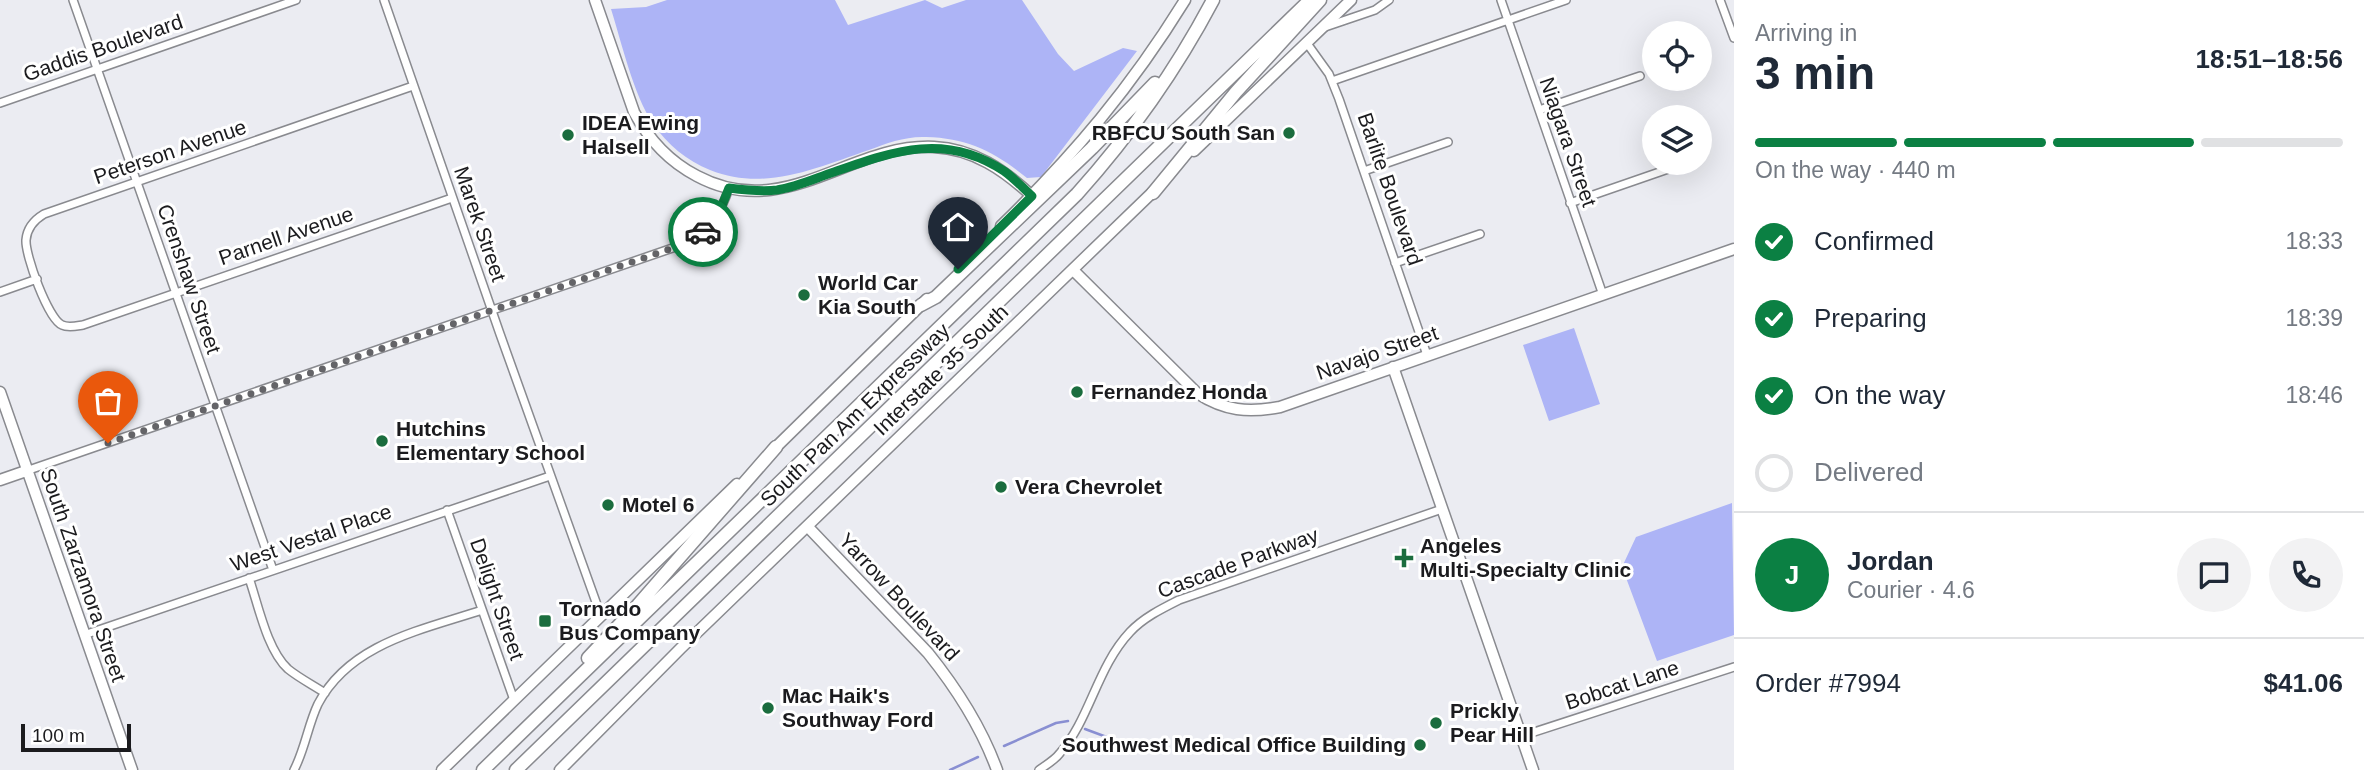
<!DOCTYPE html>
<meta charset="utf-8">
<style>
:root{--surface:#fff;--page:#f2f2f3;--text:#1f2937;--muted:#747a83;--line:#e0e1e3;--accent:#0b8043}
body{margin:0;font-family:Helvetica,sans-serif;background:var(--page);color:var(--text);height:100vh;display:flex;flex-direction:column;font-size:26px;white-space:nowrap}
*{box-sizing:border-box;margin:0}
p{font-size:23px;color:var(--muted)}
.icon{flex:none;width:38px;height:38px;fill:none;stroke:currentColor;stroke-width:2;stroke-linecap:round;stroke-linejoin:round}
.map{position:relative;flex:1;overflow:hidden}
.side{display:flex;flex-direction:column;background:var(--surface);width:630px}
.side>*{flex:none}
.buttons{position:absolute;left:1642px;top:21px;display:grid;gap:14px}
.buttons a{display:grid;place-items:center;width:70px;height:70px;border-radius:50%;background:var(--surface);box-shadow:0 7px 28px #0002;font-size:35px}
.scale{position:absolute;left:21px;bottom:18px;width:110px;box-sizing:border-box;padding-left:7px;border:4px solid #1b1b1e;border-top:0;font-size:19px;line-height:24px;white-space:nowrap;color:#1b1b1e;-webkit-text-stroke:5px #fff;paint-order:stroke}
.pin{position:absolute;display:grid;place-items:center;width:60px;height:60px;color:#fff;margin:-72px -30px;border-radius:50% 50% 50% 0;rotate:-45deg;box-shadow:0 0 7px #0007}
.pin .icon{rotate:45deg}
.courier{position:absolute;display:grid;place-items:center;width:70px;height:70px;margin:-35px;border:5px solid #0b8043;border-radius:50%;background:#fff;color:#222;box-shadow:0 2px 9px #0007}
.head em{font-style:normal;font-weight:700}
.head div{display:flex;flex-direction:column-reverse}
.head{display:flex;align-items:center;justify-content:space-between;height:119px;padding:0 21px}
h1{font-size:46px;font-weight:700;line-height:52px}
.bar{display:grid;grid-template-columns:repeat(4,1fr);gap:10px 7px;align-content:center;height:84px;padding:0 21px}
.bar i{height:9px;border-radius:5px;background:var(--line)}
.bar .on{background:var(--accent)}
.bar p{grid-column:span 4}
.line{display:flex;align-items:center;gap:18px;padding:0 21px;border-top:2px solid var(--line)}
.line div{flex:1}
.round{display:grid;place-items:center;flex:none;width:74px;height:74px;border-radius:37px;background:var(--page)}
ol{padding:0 21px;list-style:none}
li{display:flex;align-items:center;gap:21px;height:77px}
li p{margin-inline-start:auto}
li .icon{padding:7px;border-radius:50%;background:var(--accent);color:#fff;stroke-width:4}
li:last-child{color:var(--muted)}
li i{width:38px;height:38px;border:4px solid var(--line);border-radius:50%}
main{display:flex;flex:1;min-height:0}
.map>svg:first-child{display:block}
.green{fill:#adb4f6}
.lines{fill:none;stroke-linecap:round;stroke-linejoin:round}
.stream{stroke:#898fd2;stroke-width:2.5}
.street-casing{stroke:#898a8f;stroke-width:10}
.secondary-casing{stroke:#898a8f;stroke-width:13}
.highway-casing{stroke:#898a8f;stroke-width:15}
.street{stroke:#fff;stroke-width:7}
.secondary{stroke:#fff;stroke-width:10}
.highway{stroke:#fff;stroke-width:12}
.done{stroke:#646468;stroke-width:7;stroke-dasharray:0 12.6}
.route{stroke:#0b8043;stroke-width:9}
.poi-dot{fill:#1b6d3e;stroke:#fff;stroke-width:2.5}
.labels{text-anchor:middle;stroke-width:6;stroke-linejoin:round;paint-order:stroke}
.street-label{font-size:21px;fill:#1b1b1e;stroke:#fff}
.poi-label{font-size:21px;font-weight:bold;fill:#1b1b1e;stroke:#fff;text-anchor:start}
</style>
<main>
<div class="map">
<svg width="1734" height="770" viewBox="0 0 1734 770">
<rect width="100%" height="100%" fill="#ebecf2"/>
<path class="green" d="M 667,0 L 835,0 L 848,25 L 925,0 L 942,8 L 966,0 L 1022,0 L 1058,54 L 1074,71 L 1123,48 L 1137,51 L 1041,177 L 1027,178 C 995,152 968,138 926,137 C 906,136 887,143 869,150 C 816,168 765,192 710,170 C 687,161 667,144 653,124 C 633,93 622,44 611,9 L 646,7 Z
M 1574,328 L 1600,404 L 1549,421 L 1523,345 Z
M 1732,503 L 1734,635 L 1657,661 L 1622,567 L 1636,537 Z"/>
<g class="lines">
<path class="stream" d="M 1085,729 L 1112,739 L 1130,752
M 1004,746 L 1056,723 L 1068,721
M 950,770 L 978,757"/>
<g class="street-casing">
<path id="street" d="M 73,0 L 273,570
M 384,0 L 500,334 L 601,616
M 1501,0 L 1603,295
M 1720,0 L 1734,38
M 1325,27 L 1375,10 L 1389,0
M 1306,42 L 1329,74 L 1339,99 L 1427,355
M 1332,81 L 1566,0
M 413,86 L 44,214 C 34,220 27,228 26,240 C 25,255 48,319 62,325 C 68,328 76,326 83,325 L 452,198
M 0,103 L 296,0
M 1539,110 L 1640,76
M 1364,171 L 1448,142
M 1570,203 L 1674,167
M 1395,263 L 1480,234
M 0,292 L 37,279
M 26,471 L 687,243 C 709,230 721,213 729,188
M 447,510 L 514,700
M 249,578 C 258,604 267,650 288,669 C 299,678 313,685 325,693
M 84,635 L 550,476
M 1522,736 L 1734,667
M 294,770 C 305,749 308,725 318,704 C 350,643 422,630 482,610
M 1039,770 C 1046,765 1055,760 1060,753 C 1090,719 1097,667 1130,632 C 1143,618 1161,609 1179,600 L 1442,509"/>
</g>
<g class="secondary-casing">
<path id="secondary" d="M 595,0 L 634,112 C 649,140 668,161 697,176 C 785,223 850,143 934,147 C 974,149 1004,170 1032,196
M 1194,151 L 1351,0
M 1001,226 C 1074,155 1132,86 1185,0
M 1073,270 L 1197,393 C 1225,411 1248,413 1280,407 L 1734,249
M 1393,367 L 1533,770
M 0,392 L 132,770
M 771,452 L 927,299
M 0,480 L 26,471
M 808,527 L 928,653 C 957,689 981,726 997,770
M 442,770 L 737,484
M 560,770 L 681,648 L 1158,187"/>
</g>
<g class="highway-casing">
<path id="highway" d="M 1153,193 L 1236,92 L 1320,0
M 921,305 L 936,297 L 1092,148 L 1155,83
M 588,658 L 638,605 L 776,447
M 483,770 L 1077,194 C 1130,135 1176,70 1213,0
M 516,770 L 1310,0"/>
</g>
<use href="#street" class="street"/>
<use href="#secondary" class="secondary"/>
<use href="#highway" class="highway"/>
</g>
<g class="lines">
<path class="done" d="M 108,443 L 687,243 L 703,232"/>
<path class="route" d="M 703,232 L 719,213 L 729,188 C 745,190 761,192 777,190 C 797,187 816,178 834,172 C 894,151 945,132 1004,171 C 1014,178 1023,188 1032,196 L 958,269"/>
</g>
<g class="poi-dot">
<circle cx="1289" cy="133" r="7"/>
<circle cx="568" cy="135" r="7"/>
<circle cx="804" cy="295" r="7"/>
<circle cx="1077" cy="392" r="7"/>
<circle cx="382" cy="441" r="7"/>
<circle cx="1001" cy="487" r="7"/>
<circle cx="608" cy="505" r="7"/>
<path d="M1400.5 547.5h7v7h7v7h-7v7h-7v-7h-7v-7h7z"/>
<rect x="538" y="614" width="14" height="14" rx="3.5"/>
<circle cx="768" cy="708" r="7"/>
<circle cx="1436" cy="723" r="7"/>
<circle cx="1420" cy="745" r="7"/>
</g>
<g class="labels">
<g class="street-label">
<text transform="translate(103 48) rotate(-19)" y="7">Gaddis Boulevard</text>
<text transform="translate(1568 142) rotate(71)" y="7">Niagara Street</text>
<text transform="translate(170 152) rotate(-19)" y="7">Peterson Avenue</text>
<text transform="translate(1390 189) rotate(71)" y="7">Barlite Boulevard</text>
<text transform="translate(480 224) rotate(71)" y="7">Marek Street</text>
<text transform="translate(286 236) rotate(-19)" y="7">Parnell Avenue</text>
<text transform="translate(189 279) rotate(71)" y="7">Crenshaw Street</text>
<text transform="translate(1377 353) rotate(-19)" y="7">Navajo Street</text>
<text transform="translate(941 370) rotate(-44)" y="7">Interstate 35 South</text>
<text transform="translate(855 415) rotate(-44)" y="7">South Pan Am Expressway</text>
<text transform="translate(311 538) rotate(-19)" y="7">West Vestal Place</text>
<text transform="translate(1238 563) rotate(-20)" y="7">Cascade Parkway</text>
<text transform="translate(83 575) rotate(71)" y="7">South Zarzamora Street</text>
<text transform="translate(899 597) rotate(47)" y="7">Yarrow Boulevard</text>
<text transform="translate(497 599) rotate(71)" y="7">Delight Street</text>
<text transform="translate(1622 685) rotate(-18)" y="7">Bobcat Lane</text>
</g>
<g class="poi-label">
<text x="582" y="130">IDEA Ewing<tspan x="582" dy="24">Halsell</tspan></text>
<text x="1275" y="140" text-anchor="end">RBFCU South San</text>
<text x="818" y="290">World Car<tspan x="818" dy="24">Kia South</tspan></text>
<text x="1091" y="399">Fernandez Honda</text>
<text x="396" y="436">Hutchins<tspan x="396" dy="24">Elementary School</tspan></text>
<text x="1015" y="494">Vera Chevrolet</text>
<text x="622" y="512">Motel 6</text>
<text x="1420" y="553">Angeles<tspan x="1420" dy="24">Multi-Specialty Clinic</tspan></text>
<text x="559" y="616">Tornado<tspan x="559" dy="24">Bus Company</tspan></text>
<text x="782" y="703">Mac Haik's<tspan x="782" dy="24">Southway Ford</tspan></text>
<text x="1450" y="718">Prickly<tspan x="1450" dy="24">Pear Hill</tspan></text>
<text x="1406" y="752" text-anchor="end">Southwest Medical Office Building</text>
</g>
</g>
</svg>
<div class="buttons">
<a><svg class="icon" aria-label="locate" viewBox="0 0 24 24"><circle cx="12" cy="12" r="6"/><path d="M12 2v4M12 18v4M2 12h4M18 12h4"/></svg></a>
<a><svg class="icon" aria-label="layers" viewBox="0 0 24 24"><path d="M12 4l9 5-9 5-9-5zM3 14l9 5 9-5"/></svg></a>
</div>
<div class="scale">100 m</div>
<div class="pin" style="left:108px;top:443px;background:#ea580c"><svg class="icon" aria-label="bag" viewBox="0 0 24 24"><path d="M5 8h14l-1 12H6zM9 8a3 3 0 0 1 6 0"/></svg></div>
<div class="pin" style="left:958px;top:269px;background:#1f2937"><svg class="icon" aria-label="home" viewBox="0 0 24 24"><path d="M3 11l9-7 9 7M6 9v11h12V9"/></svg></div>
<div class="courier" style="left:703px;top:232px"><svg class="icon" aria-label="car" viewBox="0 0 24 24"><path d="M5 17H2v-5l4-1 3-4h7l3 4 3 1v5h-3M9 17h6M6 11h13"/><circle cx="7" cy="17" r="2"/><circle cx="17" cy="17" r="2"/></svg></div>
</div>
<section class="side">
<div class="head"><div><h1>3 min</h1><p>Arriving in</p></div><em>18:51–18:56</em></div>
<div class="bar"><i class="on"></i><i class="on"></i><i class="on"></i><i></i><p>On the way · 440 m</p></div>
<ol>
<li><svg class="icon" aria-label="check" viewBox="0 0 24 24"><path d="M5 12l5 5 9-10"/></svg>Confirmed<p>18:33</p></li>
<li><svg class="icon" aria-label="check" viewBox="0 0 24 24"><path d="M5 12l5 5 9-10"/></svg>Preparing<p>18:39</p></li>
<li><svg class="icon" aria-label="check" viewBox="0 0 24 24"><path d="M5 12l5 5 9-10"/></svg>On the way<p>18:46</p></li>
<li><i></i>Delivered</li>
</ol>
<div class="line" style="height:126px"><b class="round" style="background:var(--accent);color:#fff">J</b><div><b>Jordan</b><p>Courier · 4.6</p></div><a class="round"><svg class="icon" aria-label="chat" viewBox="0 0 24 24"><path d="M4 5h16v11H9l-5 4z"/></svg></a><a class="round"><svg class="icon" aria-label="phone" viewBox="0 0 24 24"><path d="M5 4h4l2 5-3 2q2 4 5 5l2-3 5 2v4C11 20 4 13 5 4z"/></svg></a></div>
<div class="line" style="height:91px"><div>Order #7994</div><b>$41.06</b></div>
</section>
</main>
